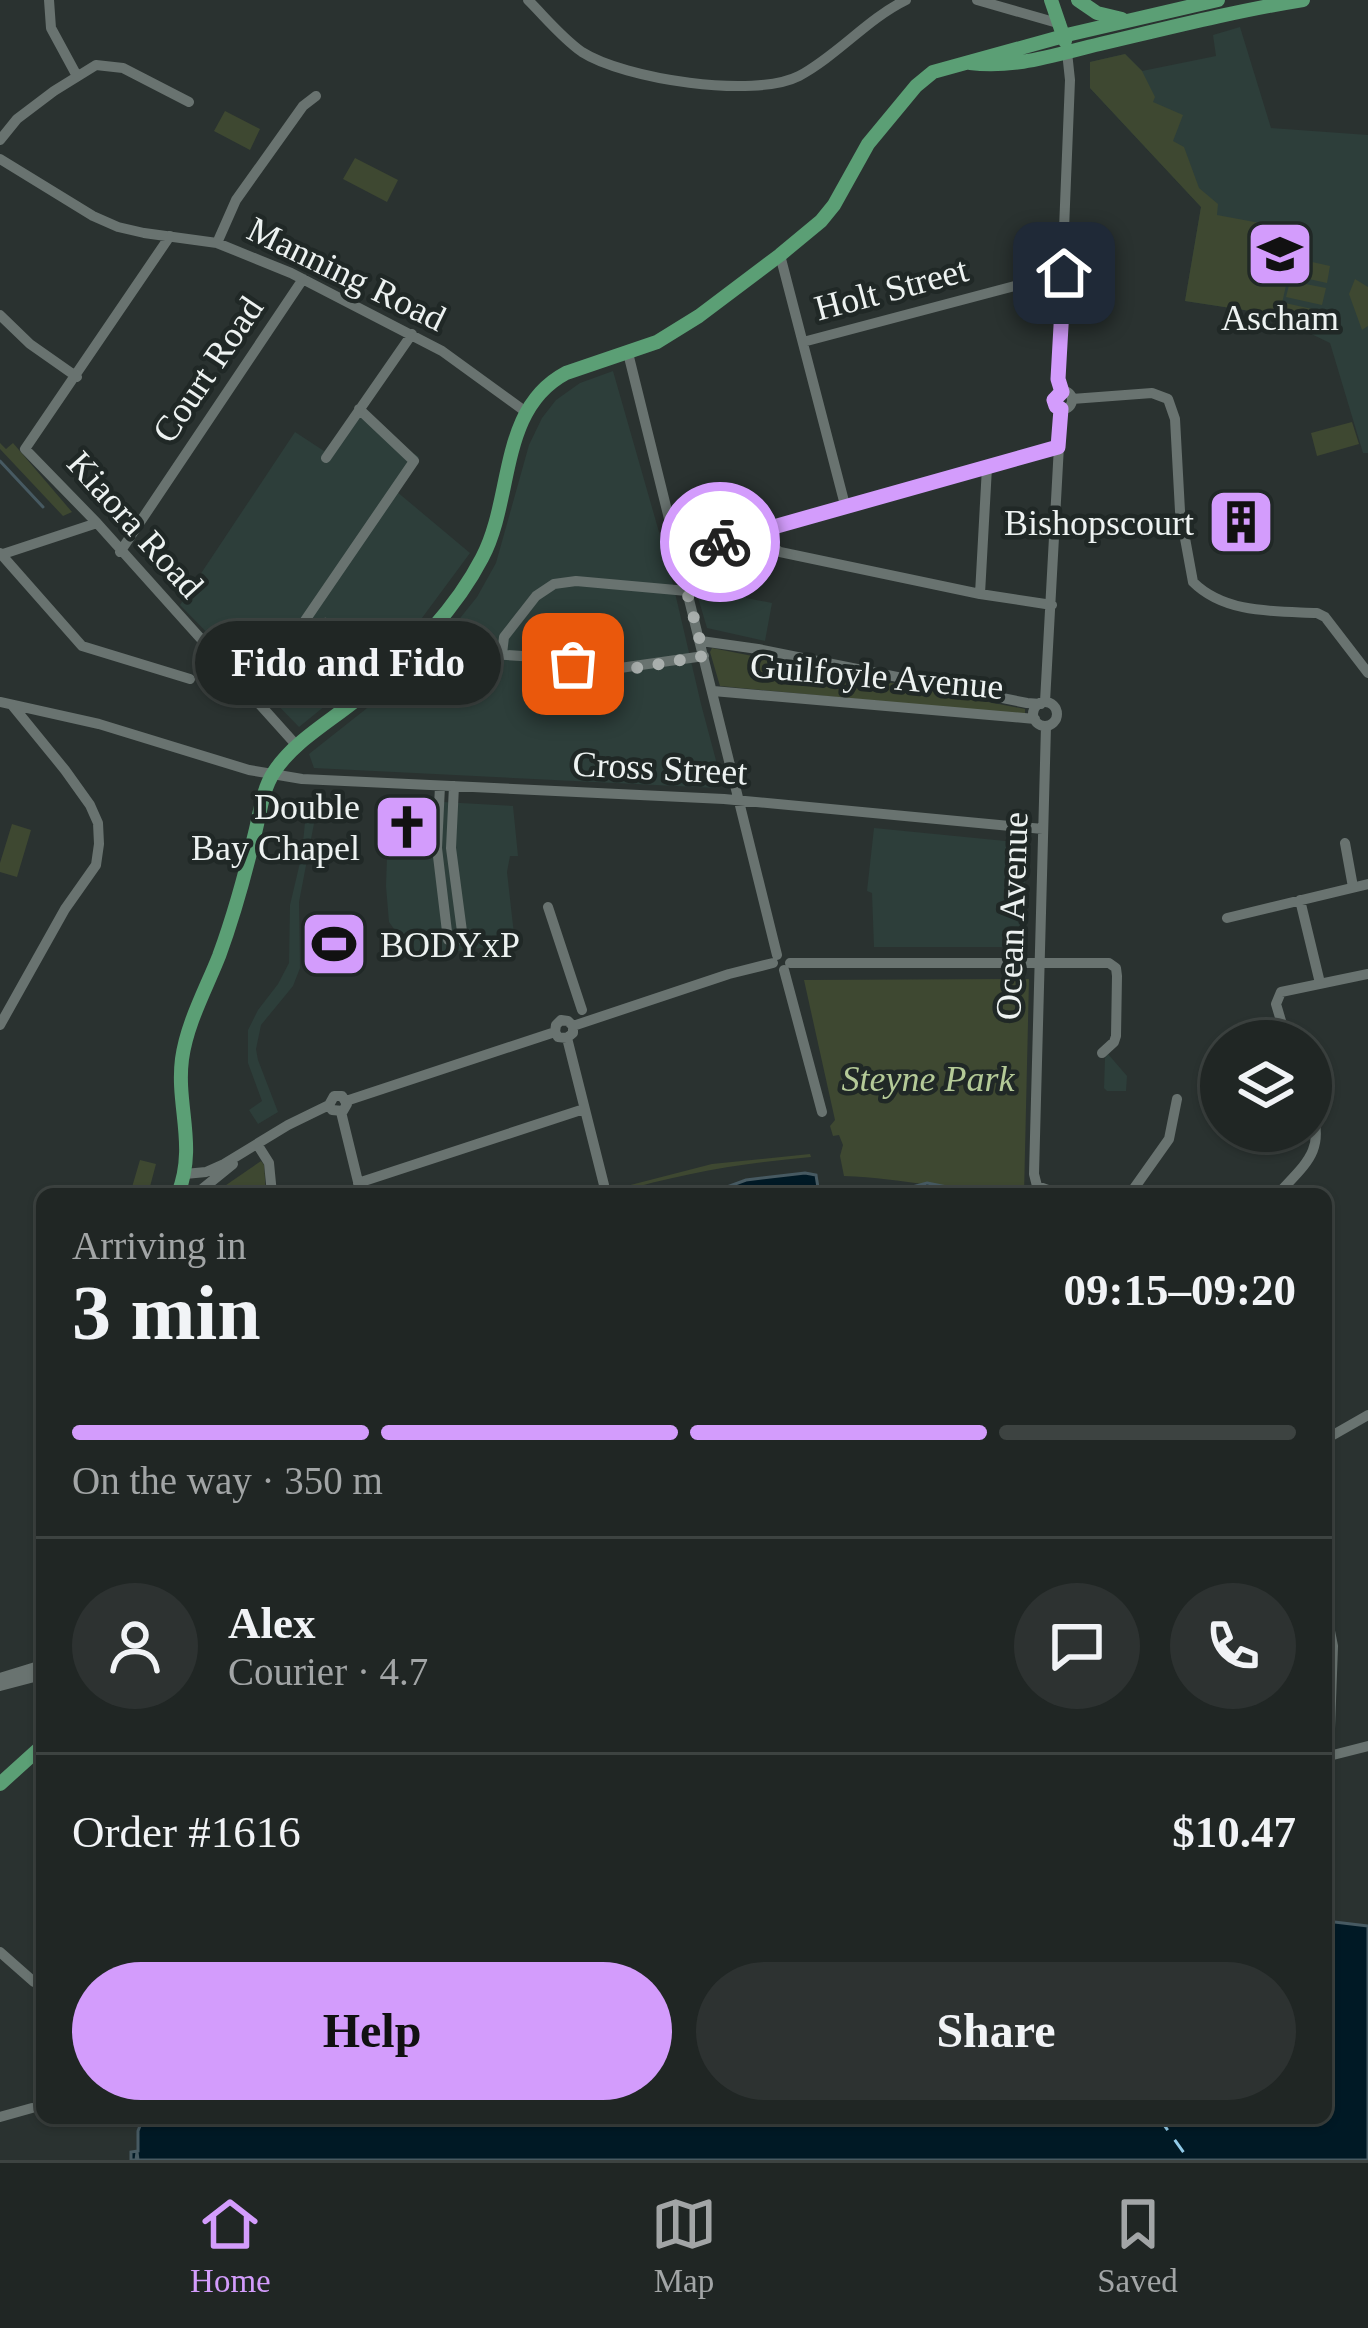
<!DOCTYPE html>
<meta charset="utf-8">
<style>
:root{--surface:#202624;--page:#2d3231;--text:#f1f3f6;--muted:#a2a5a6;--line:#3d4341;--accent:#d39cfc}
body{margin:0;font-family:"Times New Roman",serif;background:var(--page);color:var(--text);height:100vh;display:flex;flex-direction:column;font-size:45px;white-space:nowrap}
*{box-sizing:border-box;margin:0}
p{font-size:39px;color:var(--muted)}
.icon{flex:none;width:66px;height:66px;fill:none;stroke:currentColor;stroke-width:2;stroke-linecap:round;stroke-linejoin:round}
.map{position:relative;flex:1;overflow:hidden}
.panel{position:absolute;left:36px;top:1188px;width:1296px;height:936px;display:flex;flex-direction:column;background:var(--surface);border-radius:18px;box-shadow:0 3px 9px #0004,0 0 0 3px var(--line)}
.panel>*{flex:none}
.controls{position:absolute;left:1200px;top:1020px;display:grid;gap:24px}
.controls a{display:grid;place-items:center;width:132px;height:132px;border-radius:50%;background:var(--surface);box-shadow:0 3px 9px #0004,0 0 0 3px var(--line);font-size:60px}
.pin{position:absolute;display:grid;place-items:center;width:102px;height:102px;color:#fff;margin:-51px;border-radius:24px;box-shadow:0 6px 18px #0006}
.courier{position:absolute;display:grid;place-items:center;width:120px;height:120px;margin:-60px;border:9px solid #d39cfc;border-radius:50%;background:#fff;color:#222;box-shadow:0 3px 15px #0007}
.bubble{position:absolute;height:84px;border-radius:42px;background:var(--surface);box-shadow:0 3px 9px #0004,0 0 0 3px var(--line);font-size:39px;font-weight:700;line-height:84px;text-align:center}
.headline em{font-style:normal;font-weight:700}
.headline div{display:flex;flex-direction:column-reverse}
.headline{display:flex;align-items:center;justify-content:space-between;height:204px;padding:0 36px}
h1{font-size:78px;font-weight:700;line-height:90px}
.bar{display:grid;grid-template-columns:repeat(4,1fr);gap:18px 12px;align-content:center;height:144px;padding:0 36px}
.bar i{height:15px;border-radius:9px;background:var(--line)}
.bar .on{background:var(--accent)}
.bar p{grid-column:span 4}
.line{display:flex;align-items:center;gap:30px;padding:0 36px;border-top:3px solid var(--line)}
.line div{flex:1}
.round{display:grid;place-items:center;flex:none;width:126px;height:126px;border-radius:63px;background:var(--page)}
.button{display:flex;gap:24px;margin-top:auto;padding:24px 36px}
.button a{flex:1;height:138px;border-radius:72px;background:var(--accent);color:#111;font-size:48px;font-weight:700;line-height:138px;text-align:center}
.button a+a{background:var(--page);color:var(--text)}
.dock{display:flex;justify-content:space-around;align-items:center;height:168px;border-top:3px solid var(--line);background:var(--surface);font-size:33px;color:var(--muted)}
.dock a{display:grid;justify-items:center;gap:6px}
.dock .on{color:var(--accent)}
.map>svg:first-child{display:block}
.built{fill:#2d3e3a}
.green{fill:#3e4831}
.water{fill:#001925;stroke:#475a62;stroke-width:3}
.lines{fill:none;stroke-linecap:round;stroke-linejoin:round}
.stream{stroke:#475a62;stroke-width:3}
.ferry{stroke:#91cae7;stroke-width:3;stroke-dasharray:15 12;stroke-linecap:butt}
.minor-tunnel{stroke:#474f4d;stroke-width:10;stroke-dasharray:10 5;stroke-linecap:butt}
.minor{stroke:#697370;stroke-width:10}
.major{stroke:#5b9f75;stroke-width:14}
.done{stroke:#a9afad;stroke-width:12;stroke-dasharray:0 21.6}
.route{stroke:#d39cfc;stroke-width:15}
.labels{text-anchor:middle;stroke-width:9;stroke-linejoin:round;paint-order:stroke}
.street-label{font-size:36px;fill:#edf2f1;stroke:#202826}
.poi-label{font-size:36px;fill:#edf2f1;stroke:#202826;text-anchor:end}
.park-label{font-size:36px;font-style:italic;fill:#b4ca97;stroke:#202826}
</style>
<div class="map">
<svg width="1368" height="2160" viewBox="0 0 1368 2160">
<rect width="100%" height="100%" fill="#2a3230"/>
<path class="built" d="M 1240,27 L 1271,128 L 1368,135 L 1368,453 L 1363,453 L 1330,343 L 1270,314 L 1185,301 L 1201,207 L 1090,88 L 1090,62 L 1125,54 L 1142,71 L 1216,56 L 1213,35 Z
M 613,371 L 669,567 L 701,704 L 722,783 L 717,788 L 314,768 L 309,754 L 424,663 L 477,597 L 496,563 L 529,445 L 542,418 L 556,400 L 580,383 Z
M 355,413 L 419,457 L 396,491 L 470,553 L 405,641 L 299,727 L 180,605 L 295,432 L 324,451 Z
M 734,548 L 746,598 L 772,603 L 765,641 L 707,628 L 687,560 Z
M 389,799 L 513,806 L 518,856 L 510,856 L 507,872 L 515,943 L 423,956 L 412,954 L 389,922 L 386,886 Z
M 307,800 L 315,800 L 316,813 L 299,902 L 300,968 L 293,986 L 261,1025 L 256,1049 L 258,1060 L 278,1112 L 258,1124 L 249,1110 L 262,1101 L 248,1063 L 248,1030 L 258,1010 L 278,984 L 289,963 L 290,905 L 302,854 Z
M 874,828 L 1026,843 L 1023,941 L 1018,947 L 874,947 L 872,893 L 867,891 Z
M 1108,1054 L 1127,1076 L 1126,1091 L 1107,1091 L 1104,1088 L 1105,1058 Z"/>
<path class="green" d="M 1125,54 L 1142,71 L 1155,97 L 1153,102 L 1183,115 L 1173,141 L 1184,147 L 1199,188 L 1218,204 L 1217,215 L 1298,230 L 1278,322 L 1270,314 L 1185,301 L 1201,207 L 1090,88 L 1090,62 Z
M 225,111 L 260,129 L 250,150 L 214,131 Z
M 355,158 L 398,180 L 387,202 L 343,179 Z
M 1294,258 L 1330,266 L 1327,283 L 1291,275 Z
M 1355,279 L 1368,287 L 1368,326 L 1362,330 L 1349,294 Z
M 1290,281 L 1326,288 L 1322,305 L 1286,297 Z
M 1285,303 L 1321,311 L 1317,327 L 1281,319 Z
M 1352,422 L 1359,444 L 1317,456 L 1311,433 Z
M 0,443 L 6,449 L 13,443 L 72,512 L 63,516 L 0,449 Z
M 712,648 L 1025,709 L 1025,715 L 720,686 L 710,652 Z
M 12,824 L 31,830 L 17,877 L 0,872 L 0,863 Z
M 1029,979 L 1024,1194 C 964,1194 905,1178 844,1176 L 840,1156 L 843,1145 L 839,1135 L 833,1136 L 830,1126 L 835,1120 L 804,980 Z
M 810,1154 L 811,1157 C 743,1163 681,1173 616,1193 L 615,1189 L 712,1164 Z
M 140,1160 L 156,1164 L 148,1194 L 130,1194 Z
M 261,1161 L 264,1165 L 266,1194 L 213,1194 Z"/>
<path class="water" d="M 805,1173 L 816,1175 L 819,1194 L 708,1194 L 746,1180 Z
M 927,1183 L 982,1194 L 886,1194 Z
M 1326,1921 L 1368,1926 L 1368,2160 L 138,2160 L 137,2152 L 136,2160 L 131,2160 L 131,2152 L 138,2151 L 138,2131 L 143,2118 L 1326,2118 Z"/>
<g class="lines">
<path class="stream" d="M 0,461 L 43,507"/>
<path class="ferry" d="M 1159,2118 L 1189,2160"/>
<path class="minor-tunnel" d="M 322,621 L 370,660"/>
<path class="minor" d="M 49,0 L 51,28 L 77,76
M 528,0 C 545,17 562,38 582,52 C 624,79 754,99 799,76 C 838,55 867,19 906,0
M 977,0 L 1061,24
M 0,140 L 17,119 L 54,91 L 96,65 L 123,68 L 189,102
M 0,159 L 93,216 L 118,227 L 144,233 L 217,243 L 291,273 L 442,351 L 526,412
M 170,236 L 25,449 L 97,523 L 298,747
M 217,243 L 236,200 L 303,106 L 316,96
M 780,255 L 845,505
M 0,315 L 30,344 L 77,377
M 803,342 L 1064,273
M 628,353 L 777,955
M1054 400a9 9 0 1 1 18 0a9 9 0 1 1-18 0Z
M 1062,392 L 1058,379 L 1070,80 L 1067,52
M 1072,399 L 1152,393 L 1168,399 L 1175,419 L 1180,511 L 1193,582 C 1225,614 1275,611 1317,613 L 1325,617 L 1368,673
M 326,458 L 412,334
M 763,530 L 770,545 L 780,552 L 980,594 L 1052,605
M 120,552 L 303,279
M 0,553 L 82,646 L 190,679
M 677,554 L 1058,447
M 0,555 L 97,523
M 980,594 L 987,467
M 422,639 L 445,651 L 552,658 L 599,671 L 704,656
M 701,641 L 758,649 L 1027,703 L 1041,704
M 502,654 L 504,637 L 536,596 L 554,584 L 576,581 L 687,591
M 713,691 L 1035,719
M 252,698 L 414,461 L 359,409
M 0,702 L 99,724 L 249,770 L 302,779 L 724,799 L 1043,829
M 1045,702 L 1061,409
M1033 714a12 12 0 1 1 24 0a12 12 0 1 1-24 0Z
M 1046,726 L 1034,1174 L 1037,1186 L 1059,1194
M 440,786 L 437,848 L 448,940 L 463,939 L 451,848 L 454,786
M 1345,843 L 1353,887
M 1300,900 L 1320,983
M 548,907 L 582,1010
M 1227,918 L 1368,884
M 790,963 L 1109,963 L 1116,968 L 1117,976 L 1116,1036 L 1114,1042 L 1102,1053
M 784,970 L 822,1112
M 0,1025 L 65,909 L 96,865 L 99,844 L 98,823 L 90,805 L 65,770 L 12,705
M 573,1026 L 729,974 L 773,963
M 567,1038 L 604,1185
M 1287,1041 L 1276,1004 L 1281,992 L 1368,974
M 346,1101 L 555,1032 L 556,1025 L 561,1020 L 568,1021 L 573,1026 L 573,1033 L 567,1038 L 558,1037 L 555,1032
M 341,1112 L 361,1194
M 257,1144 L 269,1163 L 272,1194
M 185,1174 L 206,1172 L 224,1164 L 288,1125 L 329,1105 L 334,1096 L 342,1096 L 347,1104 L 343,1111 L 332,1110 L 329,1105
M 358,1183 L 584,1109
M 196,1194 L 233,1164
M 1130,1194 L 1169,1139 L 1177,1099
M 1278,1194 C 1305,1164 1326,1151 1311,1108
M 1326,1439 L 1368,1415
M 1326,1611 L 1333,1646 L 1329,1756 L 1368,1746
M 0,1678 L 42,1665
M 0,1686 L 42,1675
M 0,1952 L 34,1982 L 42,1983
M 0,2117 L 32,2108"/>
<path class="major" d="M 1051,0 L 1065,41
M 1078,0 L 1097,13 L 1122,19
M 970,63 C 1015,69 1057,54 1100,44 C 1168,28 1235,11 1303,0
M 178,1194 C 197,1145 176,1106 182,1059 C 187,1023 206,989 219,956 C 234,915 245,875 255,833 C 260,814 262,790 274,772 C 292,743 329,722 356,700 C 405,661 453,614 482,558 C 514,498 498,409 566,373 L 657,342 L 699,316 L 780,255 L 821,221 L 834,205 L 868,144 L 916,86 L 933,72 L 1071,34 L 1218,0
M 0,1784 L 42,1746"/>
</g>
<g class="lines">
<path class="done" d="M 573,664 C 616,678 661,662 704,656 L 677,554 L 720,542"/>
<path class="route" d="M 720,542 L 1058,447 L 1061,409 L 1056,406 L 1054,400 L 1062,392 L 1058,379 L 1064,273"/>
</g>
<defs>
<g id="school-square" transform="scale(3.45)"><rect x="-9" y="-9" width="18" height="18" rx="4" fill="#d39cfc" stroke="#202826"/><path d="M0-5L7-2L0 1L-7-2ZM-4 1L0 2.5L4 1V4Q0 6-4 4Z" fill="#111"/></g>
<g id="building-square" transform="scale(3.45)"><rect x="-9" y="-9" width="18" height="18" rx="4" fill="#d39cfc" stroke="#202826"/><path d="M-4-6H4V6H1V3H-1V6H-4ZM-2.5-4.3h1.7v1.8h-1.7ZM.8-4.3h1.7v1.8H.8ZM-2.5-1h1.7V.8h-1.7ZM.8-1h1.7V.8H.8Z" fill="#111"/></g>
<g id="church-square" transform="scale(3.45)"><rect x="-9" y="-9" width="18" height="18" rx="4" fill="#d39cfc" stroke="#202826"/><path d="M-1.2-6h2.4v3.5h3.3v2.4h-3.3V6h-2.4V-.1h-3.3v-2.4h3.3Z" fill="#111"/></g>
<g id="stadium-square" transform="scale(3.45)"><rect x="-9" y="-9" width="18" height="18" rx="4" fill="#d39cfc" stroke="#202826"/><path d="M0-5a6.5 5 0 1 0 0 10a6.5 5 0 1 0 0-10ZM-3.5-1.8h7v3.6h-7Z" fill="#111"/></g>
</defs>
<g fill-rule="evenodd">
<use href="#school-square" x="1280" y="254"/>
<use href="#building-square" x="1241" y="522"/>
<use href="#church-square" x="407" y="827"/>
<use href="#stadium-square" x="334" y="944"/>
</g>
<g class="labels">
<g class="street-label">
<text transform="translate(347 273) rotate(26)" y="13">Manning Road</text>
<text transform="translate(891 288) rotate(-15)" y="13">Holt Street</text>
<text transform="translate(207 369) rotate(-56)" y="13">Court Road</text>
<text transform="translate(136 524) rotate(48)" y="13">Kiaora Road</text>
<text transform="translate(877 675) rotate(5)" y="13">Guilfoyle Avenue</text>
<text transform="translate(660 767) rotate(3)" y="13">Cross Street</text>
<text transform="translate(1011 916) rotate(-88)" y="13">Ocean Avenue</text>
</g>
<g class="poi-label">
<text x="1280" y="330" text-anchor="middle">Ascham</text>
<text x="1194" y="535">Bishopscourt</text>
<text x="360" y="819">Double<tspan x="360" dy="41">Bay Chapel</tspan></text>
<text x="380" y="957" text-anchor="start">BODYxP</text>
</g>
<g class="park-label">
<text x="928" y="1091">Steyne Park</text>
</g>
</g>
</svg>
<div class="controls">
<a><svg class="icon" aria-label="layers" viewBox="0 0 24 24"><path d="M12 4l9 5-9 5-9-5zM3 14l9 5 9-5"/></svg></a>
</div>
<div class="pin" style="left:573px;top:664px;background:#ea580c"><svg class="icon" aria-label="bag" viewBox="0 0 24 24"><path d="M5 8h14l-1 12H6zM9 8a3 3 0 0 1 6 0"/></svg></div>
<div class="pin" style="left:1064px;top:273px;background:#1f2937"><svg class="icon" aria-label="home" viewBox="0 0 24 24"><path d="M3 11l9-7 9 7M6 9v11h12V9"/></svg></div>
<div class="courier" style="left:720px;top:542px"><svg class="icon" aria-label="bike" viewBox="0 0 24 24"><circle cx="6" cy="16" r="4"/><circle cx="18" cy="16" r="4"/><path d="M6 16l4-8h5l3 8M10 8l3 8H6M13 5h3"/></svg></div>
<div class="bubble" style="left:195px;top:621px;width:306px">Fido and Fido</div>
<section class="panel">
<div class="headline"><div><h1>3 min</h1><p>Arriving in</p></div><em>09:15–09:20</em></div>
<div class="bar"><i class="on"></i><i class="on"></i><i class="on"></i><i></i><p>On the way · 350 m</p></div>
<div class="line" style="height:216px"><a class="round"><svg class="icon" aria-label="person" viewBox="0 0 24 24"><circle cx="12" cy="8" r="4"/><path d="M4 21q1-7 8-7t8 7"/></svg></a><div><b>Alex</b><p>Courier · 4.7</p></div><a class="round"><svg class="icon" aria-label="chat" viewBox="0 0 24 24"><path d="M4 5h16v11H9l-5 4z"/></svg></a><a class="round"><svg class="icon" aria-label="phone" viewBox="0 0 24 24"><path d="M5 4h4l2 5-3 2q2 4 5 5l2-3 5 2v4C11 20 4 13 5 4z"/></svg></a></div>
<div class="line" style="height:156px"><div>Order #1616</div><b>$10.47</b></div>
<div class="button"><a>Help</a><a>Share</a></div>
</section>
</div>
<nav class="dock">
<a class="on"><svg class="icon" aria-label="home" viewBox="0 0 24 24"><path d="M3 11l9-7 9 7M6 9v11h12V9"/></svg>Home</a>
<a><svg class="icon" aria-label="map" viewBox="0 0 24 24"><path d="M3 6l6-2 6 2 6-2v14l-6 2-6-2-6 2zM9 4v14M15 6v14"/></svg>Map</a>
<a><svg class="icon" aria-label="saved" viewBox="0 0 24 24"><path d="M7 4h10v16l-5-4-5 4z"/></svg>Saved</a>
</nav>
